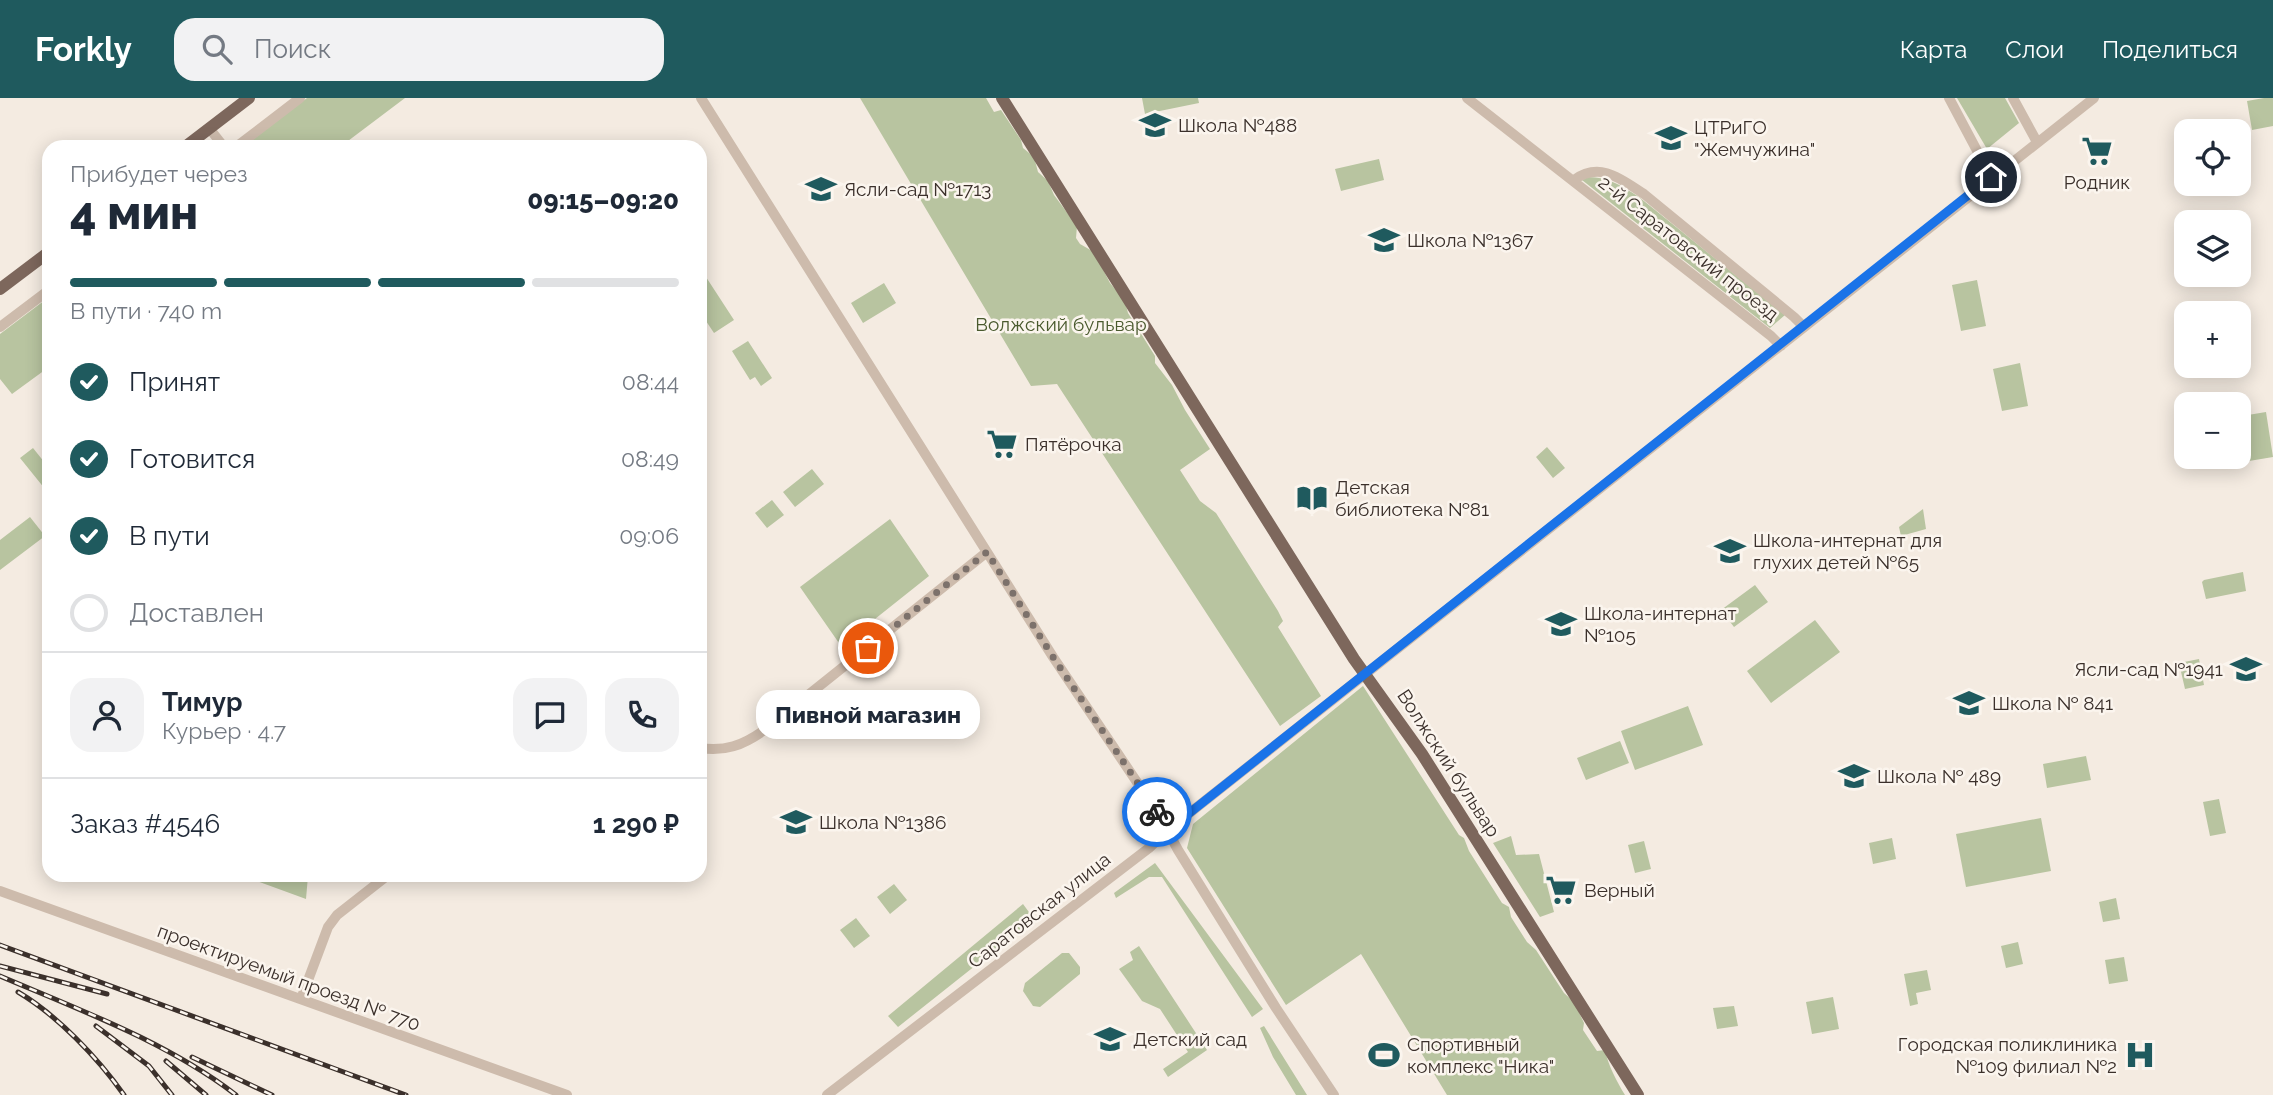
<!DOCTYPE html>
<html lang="ru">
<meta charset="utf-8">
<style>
:root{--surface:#fff;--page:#f2f2f3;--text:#1f2937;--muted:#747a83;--line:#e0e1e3;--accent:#1f5a5e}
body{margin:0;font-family:Raleway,sans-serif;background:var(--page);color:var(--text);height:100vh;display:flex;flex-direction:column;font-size:26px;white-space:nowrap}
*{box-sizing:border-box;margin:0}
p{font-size:23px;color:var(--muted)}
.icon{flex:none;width:38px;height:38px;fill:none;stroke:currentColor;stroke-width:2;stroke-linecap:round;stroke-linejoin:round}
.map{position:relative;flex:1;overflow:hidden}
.sheet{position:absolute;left:42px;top:42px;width:665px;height:742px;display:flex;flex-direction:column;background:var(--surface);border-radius:21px;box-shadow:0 4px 18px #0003}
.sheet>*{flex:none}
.controls{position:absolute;left:2174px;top:21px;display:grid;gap:14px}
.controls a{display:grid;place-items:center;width:77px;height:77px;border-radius:14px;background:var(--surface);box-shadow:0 4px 18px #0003;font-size:35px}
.pin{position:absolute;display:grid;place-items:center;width:60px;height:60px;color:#fff;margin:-30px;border:4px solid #fff;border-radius:50%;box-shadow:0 2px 7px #0007}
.courier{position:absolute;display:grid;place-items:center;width:70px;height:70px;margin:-35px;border:5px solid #1a73e8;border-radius:50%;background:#fff;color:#222;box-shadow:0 2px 9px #0007}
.bubble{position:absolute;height:49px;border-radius:21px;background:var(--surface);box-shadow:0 4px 18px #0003;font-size:23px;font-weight:800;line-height:49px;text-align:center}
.summary em{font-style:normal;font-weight:800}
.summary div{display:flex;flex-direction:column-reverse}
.summary{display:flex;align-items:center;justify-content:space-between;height:119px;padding:0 28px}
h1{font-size:46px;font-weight:800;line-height:52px}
.bar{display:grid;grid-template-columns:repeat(4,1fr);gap:10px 7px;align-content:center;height:84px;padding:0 28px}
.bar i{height:9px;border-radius:5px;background:var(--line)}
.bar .current{background:var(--accent)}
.bar p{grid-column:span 4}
.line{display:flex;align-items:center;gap:18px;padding:0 28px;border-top:2px solid var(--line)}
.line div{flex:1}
.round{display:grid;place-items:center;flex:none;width:74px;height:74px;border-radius:21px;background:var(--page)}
ol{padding:0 28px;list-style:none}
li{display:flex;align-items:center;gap:21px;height:77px}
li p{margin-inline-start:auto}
li .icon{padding:7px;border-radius:50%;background:var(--accent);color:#fff;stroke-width:4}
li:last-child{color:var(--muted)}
li i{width:38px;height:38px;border:4px solid var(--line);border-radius:50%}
header{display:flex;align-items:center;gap:42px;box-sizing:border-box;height:98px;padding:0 35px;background:var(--accent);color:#fff}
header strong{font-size:33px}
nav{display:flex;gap:38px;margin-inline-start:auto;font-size:24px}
.search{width:490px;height:63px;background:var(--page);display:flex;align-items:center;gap:18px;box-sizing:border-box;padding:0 24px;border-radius:21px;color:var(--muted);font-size:26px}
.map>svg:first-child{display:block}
.green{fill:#b8c4a0}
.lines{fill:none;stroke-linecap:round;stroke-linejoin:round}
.minor{stroke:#cdbbac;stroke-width:10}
.major{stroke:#7d675c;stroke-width:12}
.rail-casing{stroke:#3b302b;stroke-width:5}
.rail{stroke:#fbf5ee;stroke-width:2.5;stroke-dasharray:8;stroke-linecap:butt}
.done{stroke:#7c716b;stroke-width:7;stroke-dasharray:0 12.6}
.route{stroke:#1a73e8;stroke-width:9}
.labels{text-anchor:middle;stroke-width:5;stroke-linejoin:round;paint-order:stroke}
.poi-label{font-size:19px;fill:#3b302b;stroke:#fbf5ee;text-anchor:start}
.street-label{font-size:19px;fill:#3b302b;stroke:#fbf5ee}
.park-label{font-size:19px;fill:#4a5a2e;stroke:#fbf5ee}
</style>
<header>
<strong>Forkly</strong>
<div class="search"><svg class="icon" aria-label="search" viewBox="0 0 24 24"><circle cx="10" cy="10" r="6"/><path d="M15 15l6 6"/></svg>Поиск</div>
<nav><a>Карта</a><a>Слои</a><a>Поделиться</a></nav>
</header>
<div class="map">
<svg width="2273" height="997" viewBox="0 0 2273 997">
<rect width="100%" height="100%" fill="#f4ebe1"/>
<path class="green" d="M 307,0 L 405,0 L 340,49 L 243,49 Z
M 860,0 L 986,0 L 994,14 L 1001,12 L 1021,42 L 1023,50 L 1034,59 L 1038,74 L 1048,83 L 1054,97 L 1077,128 L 1076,140 L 1080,146 L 1094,154 L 1110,185 L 1125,203 L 1128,215 L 1155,258 L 1155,265 L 1172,287 L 1185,312 L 1210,351 L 1180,372 L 1200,403 L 1216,415 L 1278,513 L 1283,523 L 1278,529 L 1321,598 L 1280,628 L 1057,286 L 1031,288 Z
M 1142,0 L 1198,0 L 1199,5 L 1145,16 Z
M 1957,0 L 2005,0 L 2019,25 L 1987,51 Z
M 2264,0 L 2273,0 L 2273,28 L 2252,32 L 2247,3 Z
M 1379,61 L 1384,82 L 1341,93 L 1335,71 Z
M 1588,79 C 1609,79 1622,88 1639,99 L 1785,217 L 1770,230 L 1582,82 Z
M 706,179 L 734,222 L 714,235 L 700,214 L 700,183 Z
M 1977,182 L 1986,228 L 1961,233 L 1952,187 Z
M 884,185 L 896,205 L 863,225 L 851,205 Z
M 49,199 L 49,269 L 12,296 L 0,281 L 0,236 Z
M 748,243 L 772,280 L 761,288 L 755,279 L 750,282 L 732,253 Z
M 2020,265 L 2028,308 L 2002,313 L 1993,271 Z
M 2266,314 L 2273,359 L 2249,363 L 2242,318 Z
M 1547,349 L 1565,370 L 1553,380 L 1536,359 Z
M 33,350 L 49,370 L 49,388 L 45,391 L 20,360 Z
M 812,371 L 824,386 L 795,409 L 783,394 Z
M 772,402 L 784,417 L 767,430 L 755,415 Z
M 1923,411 L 1926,431 L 1901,438 L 1899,429 Z
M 30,419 L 45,438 L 0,472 L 0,442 Z
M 890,421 L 929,478 L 841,548 L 800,489 Z
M 2243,474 L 2246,493 L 2206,501 L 2202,484 L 2204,482 Z
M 1755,487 L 1768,504 L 1734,529 L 1721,512 Z
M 1815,522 L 1840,554 L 1771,605 L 1747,573 Z
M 2199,561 L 2204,587 L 2185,591 L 2179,565 Z
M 1363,588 L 1459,737 L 1464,740 L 1469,753 L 1502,805 L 1509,809 L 1511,819 L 1527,844 L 1536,852 L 1564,895 L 1574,904 L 1584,925 L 1583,932 L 1597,953 L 1605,952 C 1608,967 1617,984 1625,997 L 1447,997 L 1361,856 L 1286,907 L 1187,750 L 1193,726 Z
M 1688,608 L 1703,647 L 1635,672 L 1621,633 Z
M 1620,643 L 1629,665 L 1586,682 L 1577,660 Z
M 2086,658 L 2091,682 L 2047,690 L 2043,666 Z
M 2219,701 L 2226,735 L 2210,738 L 2203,704 Z
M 2041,720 L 2051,773 L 1966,789 L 1956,736 Z
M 1511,738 L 1516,757 L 1539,756 L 1554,814 L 1540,819 L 1493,745 Z
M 1892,740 L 1896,761 L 1873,766 L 1869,745 Z
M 1644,743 L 1651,771 L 1635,775 L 1628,747 Z
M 1155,765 L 1263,911 L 1252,919 L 1162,779 L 1149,779 L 1116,800 L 1114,795 Z
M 240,777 L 308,778 L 306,801 Z
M 894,786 L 907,802 L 890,816 L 877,799 Z
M 2116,800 L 2120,821 L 2103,824 L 2099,804 Z
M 1023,806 L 1034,821 L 898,929 L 888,918 Z
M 856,820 L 870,838 L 854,850 L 840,832 Z
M 2018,844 L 2023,866 L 2006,870 L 2001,848 Z
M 1139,848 L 1207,952 L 1168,979 L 1163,971 L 1188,954 L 1160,911 L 1142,903 L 1119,871 L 1133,862 L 1130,854 Z
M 1062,855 L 1069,855 L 1080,869 L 1080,876 L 1040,909 L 1033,908 L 1023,893 L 1025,885 Z
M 2124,859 L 2128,883 L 2109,886 L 2105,862 Z
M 1927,872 L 1931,892 L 1916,895 L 1918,906 L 1910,908 L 1904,876 Z
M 1833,899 L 1839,931 L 1812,936 L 1806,904 Z
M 1734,908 L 1738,928 L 1717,931 L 1713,910 Z
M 1264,928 L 1307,997 L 1296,997 L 1273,959 L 1260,930 Z"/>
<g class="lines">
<path class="minor" d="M 701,0 L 1053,559 L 1159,717 L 1178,752 L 1276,910 L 1334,997
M 1467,0 L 1771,238 L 1781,248
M 1949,0 L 1991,79
M 2013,0 L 2037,44
M 209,30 L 224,49
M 236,49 L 300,0
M 1574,82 C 1600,63 1621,81 1644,96 L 1794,219 L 1804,229
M 0,229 L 49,192
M 700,650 C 725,654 743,647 763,633 L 987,454
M 0,793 L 567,997
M 301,901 L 328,829 L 337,817 L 388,777
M 827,997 L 1149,750 L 1168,732 L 2094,0"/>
<path class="major" d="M 1002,0 L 1354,561 L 1422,656 L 1638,997
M 185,49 L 249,0
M 0,191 L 49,154"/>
<g class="rail-casing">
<path id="rail" d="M 0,847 L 406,997
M 0,868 L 107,896
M 0,878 C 80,912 167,944 236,997
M 18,894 C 57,917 98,960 124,997
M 96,928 L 149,968 L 172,997
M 192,959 L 272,997
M 166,963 L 206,997"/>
</g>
<use href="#rail" class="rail"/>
</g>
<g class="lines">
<path class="done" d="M 868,550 L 987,454 L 1053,559 L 1157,714"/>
<path class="route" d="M 1157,714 L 1168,732 L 1991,79"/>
</g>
<defs>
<g id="school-bare" transform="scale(2.415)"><path d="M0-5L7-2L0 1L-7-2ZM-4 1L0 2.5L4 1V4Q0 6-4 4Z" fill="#1f5a5e" stroke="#fbf5ee" stroke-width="2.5" paint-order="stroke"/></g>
<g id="supermarket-bare" transform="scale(2.415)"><path d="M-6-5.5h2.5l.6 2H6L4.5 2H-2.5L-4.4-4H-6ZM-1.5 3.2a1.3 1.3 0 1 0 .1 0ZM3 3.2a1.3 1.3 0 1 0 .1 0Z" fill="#1f5a5e" stroke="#fbf5ee" stroke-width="2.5" paint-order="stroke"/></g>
<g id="library-bare" transform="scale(2.415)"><path d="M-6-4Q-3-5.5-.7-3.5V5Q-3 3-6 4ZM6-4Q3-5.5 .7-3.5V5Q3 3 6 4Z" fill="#1f5a5e" stroke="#fbf5ee" stroke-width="2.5" paint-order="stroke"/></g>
<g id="stadium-bare" transform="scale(2.415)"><path d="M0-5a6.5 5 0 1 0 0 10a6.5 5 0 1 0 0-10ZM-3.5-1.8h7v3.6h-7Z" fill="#1f5a5e" stroke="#fbf5ee" stroke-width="2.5" paint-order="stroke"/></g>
<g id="hospital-bare" transform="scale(2.415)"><path d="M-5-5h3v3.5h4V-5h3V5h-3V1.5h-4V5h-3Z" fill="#1f5a5e" stroke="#fbf5ee" stroke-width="2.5" paint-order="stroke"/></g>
</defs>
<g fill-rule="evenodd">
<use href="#school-bare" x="1155" y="27"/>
<use href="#school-bare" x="1671" y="40"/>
<use href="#supermarket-bare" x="2097" y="53"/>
<use href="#school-bare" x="821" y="91"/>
<use href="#school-bare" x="1384" y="142"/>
<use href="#supermarket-bare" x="1002" y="346"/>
<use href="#library-bare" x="1312" y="400"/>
<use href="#school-bare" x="1730" y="453"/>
<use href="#school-bare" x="1561" y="526"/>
<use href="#school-bare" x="2246" y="571"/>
<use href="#school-bare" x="1969" y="605"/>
<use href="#school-bare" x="1854" y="678"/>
<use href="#school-bare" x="796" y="724"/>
<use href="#supermarket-bare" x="1561" y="792"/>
<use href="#school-bare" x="1110" y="941"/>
<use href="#stadium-bare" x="1384" y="957"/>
<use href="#hospital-bare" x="2140" y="957"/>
</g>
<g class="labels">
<g class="poi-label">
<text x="1178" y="34">Школа №488</text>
<text x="1694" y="36">ЦТРиГО<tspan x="1694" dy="22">"Жемчужина"</tspan></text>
<text x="2097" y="91" text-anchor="middle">Родник</text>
<text x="844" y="98">Ясли-сад №1713</text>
<text x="1407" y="149">Школа №1367</text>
<text x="1025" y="353">Пятёрочка</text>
<text x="1335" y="396">Детская<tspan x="1335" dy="22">библиотека №81</tspan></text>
<text x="1753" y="449">Школа-интернат для<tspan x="1753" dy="22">глухих детей №65</tspan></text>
<text x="1584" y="522">Школа-интернат<tspan x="1584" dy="22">№105</tspan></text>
<text x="2223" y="578" text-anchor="end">Ясли-сад №1941</text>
<text x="1992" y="612">Школа № 841</text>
<text x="1877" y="685">Школа № 489</text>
<text x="819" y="731">Школа №1386</text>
<text x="1584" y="799">Верный</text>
<text x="1133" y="948">Детский сад</text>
<text x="1407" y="953">Спортивный<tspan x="1407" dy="22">комплекс "Ника"</tspan></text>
<text x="2117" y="953" text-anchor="end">Городская поликлиника<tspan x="2117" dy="22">№109 филиал №2</tspan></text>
</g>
<g class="street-label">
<text transform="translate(1689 150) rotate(38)" y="7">2-й Саратовский проезд</text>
<text transform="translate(1449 665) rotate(57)" y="7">Волжский бульвар</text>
<text transform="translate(1039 812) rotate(-38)" y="7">Саратовская улица</text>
<text transform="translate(289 879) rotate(20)" y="7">проектируемый проезд № 770</text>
</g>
<g class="park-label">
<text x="1061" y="233">Волжский бульвар</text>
</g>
</g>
</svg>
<div class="controls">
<a><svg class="icon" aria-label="locate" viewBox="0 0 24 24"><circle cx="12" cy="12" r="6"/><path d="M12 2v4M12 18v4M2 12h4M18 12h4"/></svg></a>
<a><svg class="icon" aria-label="layers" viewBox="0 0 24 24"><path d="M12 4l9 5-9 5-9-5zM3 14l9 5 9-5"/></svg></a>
<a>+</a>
<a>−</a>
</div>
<div class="pin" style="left:868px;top:550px;background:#ea580c"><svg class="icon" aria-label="bag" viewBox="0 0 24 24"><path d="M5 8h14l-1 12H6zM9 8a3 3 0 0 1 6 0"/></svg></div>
<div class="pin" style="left:1991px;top:79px;background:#1f2937"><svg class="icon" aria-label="home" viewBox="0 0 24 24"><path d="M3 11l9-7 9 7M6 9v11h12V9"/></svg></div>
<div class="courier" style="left:1157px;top:714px"><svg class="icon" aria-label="bike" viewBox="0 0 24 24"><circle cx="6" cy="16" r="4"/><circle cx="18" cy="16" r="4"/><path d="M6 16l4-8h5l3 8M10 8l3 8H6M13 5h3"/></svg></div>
<div class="bubble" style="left:756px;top:592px;width:224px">Пивной магазин</div>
<section class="sheet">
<div class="summary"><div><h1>4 мин</h1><p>Прибудет через</p></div><em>09:15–09:20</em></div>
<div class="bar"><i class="current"></i><i class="current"></i><i class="current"></i><i></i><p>В пути · 740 m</p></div>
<ol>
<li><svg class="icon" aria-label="check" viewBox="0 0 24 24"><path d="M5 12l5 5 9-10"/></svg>Принят<p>08:44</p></li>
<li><svg class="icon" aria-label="check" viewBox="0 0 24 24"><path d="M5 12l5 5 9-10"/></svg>Готовится<p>08:49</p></li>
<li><svg class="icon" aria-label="check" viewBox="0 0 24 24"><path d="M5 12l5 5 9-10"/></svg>В пути<p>09:06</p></li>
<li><i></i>Доставлен</li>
</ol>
<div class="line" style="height:126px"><a class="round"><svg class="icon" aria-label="person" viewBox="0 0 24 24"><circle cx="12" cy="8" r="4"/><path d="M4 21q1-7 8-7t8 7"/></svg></a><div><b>Тимур</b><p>Курьер · 4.7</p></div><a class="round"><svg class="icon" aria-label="chat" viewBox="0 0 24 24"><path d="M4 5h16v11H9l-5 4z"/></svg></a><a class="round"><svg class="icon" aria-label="phone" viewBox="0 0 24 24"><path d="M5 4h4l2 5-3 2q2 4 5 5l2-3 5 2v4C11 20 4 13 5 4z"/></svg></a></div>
<div class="line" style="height:91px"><div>Заказ #4546</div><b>1 290 ₽</b></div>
</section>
</div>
